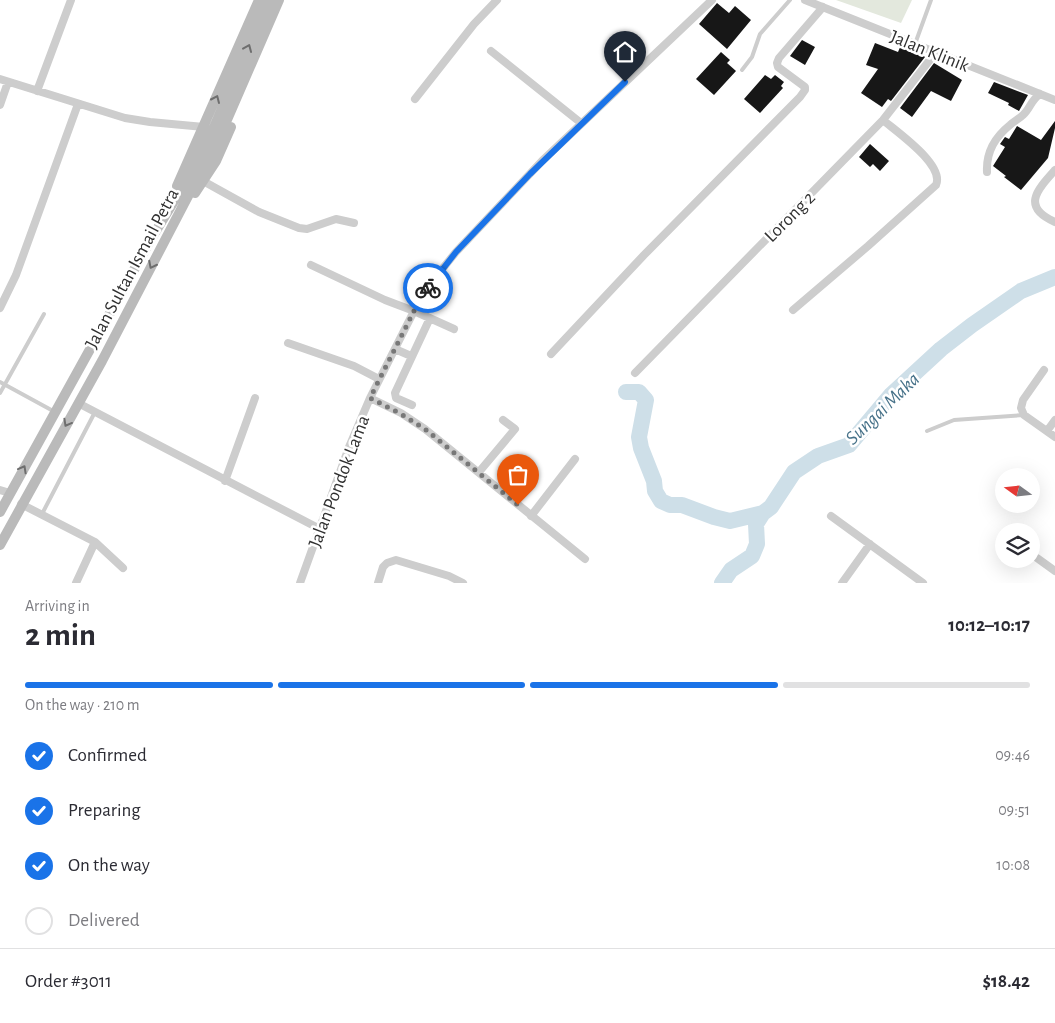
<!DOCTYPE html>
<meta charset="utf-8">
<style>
:root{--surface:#fff;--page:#f7f7f7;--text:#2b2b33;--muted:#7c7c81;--line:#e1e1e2;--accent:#1a73e8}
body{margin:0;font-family:"Alegreya Sans",sans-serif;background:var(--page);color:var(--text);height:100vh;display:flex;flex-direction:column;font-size:19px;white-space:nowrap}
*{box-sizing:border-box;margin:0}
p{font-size:16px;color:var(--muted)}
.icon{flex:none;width:28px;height:28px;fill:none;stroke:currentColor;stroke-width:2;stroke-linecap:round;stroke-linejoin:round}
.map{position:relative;height:583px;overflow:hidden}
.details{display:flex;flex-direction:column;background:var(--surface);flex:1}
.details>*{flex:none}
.needle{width:32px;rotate:285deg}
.controls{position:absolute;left:995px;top:468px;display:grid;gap:10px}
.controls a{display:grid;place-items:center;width:45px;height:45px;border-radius:50%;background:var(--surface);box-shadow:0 5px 20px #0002;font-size:25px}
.pin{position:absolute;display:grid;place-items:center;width:42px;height:42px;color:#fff;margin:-51px -21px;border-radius:50% 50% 50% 0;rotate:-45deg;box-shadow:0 0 5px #0007}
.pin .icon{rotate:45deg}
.courier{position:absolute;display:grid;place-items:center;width:50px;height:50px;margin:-25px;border:4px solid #1a73e8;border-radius:50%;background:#fff;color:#222;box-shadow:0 1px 6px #0007}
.headline em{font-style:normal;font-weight:700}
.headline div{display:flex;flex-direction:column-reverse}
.headline{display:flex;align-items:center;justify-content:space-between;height:85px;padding:0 25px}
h1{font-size:32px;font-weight:700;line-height:38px}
.bar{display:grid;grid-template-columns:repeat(4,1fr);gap:8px 5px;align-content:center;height:60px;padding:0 25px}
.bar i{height:6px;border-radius:4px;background:var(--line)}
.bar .on{background:var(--accent)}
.bar p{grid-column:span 4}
.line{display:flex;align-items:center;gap:12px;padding:0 25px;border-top:1px solid var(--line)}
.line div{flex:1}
ol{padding:0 25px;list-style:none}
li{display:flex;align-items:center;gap:15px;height:55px}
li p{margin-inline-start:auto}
li .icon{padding:5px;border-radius:50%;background:var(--accent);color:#fff;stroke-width:4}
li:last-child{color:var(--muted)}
li i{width:28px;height:28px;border:2px solid var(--line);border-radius:50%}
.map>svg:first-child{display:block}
.green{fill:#e3e8dd}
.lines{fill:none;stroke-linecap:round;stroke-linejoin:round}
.river{stroke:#cedfe8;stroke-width:16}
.building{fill:#171717}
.lane{stroke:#cdcdcd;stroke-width:4}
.street{stroke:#cdcdcd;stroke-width:8}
.secondary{stroke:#bababa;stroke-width:10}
.oneway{stroke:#6e6e6e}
.done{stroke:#787878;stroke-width:5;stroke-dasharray:0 9}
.route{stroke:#1a73e8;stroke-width:6}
.labels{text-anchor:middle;stroke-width:5;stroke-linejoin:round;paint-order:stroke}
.street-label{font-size:19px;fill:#303030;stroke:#fff}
.water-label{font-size:20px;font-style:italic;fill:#477289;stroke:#fff}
</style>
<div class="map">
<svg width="1055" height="583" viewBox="0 0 1055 583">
<rect width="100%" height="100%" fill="#fff"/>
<path class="green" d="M 836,0 L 912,0 L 901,23 Z"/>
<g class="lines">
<path class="river" d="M 626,392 L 639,392 L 646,400 L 639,437 L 641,448 L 654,481 L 655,491 L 661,501 L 670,505 L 682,505 L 714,517 L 730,521 L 763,513
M 722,583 L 731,570 L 752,556 L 757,544 L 756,524 L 763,513 L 771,507 L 794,472 L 818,456 L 849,445 L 891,395 L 941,349 L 972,325 L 1021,291 L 1055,277"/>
</g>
<path class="building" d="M 717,3 L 729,13 L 735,6 L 751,20 L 727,49 L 699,24 Z
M 802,40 L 815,47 L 805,65 L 790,56 Z
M 875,43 L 898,52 L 901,45 L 922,53 L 921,54 L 925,57 L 891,101 L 888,99 L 882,107 L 861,93 L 878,69 L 866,65 Z
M 721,52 L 730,60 L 727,63 L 736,71 L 714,95 L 696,79 Z
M 934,63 L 962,80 L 951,101 L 931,91 L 912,117 L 900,108 Z
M 765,75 L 771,79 L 775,75 L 784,82 L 781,86 L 783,88 L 760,113 L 744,99 Z
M 994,82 L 1028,95 L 1019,111 L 1008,105 L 1009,103 L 988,93 Z
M 1055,121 L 1055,128 L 1048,158 L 1021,190 L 1004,177 L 1006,176 L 993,166 L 1005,147 L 1000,144 L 1005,137 L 1009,139 L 1017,126 L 1041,140 Z
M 870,144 L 889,161 L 880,171 L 873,164 L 870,167 L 859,157 Z"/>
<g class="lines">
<path class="lane" d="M 915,44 L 931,0
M 742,70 L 752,57 L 760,34 L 790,0
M 0,382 L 55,412
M 0,393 L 44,314
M 927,431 L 954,420 L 1024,415
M 42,514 L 95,412"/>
<path class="street" d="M 805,0 L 1055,100
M 491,51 L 581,123
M 0,79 L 125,118 L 150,122 L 204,127
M 37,91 L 71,0
M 415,99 L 474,24 L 497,0
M 0,105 L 8,82
M 1055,170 C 1037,190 1021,207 1055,222
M 987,172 C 986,153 995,137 1010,125 C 1014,121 1019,119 1023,115 C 1030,109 1031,100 1040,94
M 203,181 L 259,212 L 299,228 L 307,229 L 336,219 L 354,223
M 311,265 L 385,300 L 414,311 L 454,329
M 0,308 L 16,275 L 78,104
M 793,310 L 868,246 L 936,185 C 945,165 897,132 883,120
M 288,343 L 354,366 L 379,379
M 395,349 L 411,356
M 551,354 L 644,255 L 800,97 L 805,90 L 805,87 L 778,67 L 777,63 L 779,58 L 823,7
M 1044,370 L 1023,400 L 1021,408 L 1024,415 L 1055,437
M 635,373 L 883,120 L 936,52
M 370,398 L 401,413 L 425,429 L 585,559
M 78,403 L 320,529
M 412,405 L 396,398 L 395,393 L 430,318
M 1047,431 L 1055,420
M 479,472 L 515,429 L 503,420
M 225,481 L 255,398
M 0,490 L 10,493
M 21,504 L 95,542 L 123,568
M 531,516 L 575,459
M 831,516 L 923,583
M 1031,555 L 1037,558 L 1055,571
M 1024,561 L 1026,559
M 76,583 L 95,542
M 300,583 L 349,447 L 370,398 L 414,311 L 435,278 L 456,252 L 542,161 L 712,0
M 378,583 L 383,567 L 387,563 L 396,560 L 449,576 L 463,583
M 842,583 L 870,544"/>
<path class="secondary" d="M 177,186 L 259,0
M 195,193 L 216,161 L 231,127
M 0,512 L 151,239 L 193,170 L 215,125 L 269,0
M 0,545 L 102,361 L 223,129 L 279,0"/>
</g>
<defs><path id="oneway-chevron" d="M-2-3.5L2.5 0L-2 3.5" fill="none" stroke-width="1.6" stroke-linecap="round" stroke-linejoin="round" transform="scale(1.25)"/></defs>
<g class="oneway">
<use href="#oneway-chevron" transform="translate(248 48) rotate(-67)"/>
<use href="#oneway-chevron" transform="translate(216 99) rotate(-66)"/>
<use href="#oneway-chevron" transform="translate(152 265) rotate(117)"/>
<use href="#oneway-chevron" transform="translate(67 423) rotate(119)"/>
<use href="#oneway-chevron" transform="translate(23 469) rotate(-61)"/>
</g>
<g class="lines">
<path class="done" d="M 428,288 L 414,311 L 370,398 L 401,414 L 425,429 L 518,505"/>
<path class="route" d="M 428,288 L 456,252 L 530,174 L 625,82"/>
</g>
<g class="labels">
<g class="street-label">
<text transform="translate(930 50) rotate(22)" y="7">Jalan Klinik</text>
<text transform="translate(789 216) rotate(-45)" y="7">Lorong 2</text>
<text transform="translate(131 268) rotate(-62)" y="7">Jalan Sultan Ismail Petra</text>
<text transform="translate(338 481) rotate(-69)" y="7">Jalan Pondok Lama</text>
</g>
<g class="water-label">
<text transform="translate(882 408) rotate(-44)" y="7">Sungai Maka</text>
</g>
</g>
</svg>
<div class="controls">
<a><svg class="needle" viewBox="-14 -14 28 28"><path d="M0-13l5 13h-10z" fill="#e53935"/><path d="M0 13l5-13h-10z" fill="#7c7c81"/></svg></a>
<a><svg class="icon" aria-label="layers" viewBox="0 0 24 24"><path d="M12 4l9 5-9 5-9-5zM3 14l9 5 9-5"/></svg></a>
</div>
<div class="pin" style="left:518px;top:505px;background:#ea580c"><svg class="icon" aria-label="bag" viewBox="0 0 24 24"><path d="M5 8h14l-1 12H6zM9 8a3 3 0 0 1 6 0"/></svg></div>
<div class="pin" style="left:625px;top:82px;background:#1f2937"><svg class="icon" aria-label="home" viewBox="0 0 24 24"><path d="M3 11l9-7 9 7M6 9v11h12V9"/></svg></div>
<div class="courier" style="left:428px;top:288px"><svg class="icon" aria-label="bike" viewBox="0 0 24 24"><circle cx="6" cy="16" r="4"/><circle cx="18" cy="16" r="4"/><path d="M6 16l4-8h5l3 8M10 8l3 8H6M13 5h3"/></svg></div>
</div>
<section class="details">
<div class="headline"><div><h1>2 min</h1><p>Arriving in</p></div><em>10:12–10:17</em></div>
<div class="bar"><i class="on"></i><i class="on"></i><i class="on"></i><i></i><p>On the way · 210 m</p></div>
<ol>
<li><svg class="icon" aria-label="check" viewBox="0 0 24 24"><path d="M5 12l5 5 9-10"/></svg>Confirmed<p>09:46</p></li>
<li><svg class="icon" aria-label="check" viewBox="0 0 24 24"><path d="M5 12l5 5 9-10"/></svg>Preparing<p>09:51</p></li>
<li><svg class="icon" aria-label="check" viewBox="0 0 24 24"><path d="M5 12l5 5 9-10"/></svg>On the way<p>10:08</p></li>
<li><i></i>Delivered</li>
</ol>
<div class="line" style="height:65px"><div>Order #3011</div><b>$18.42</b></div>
</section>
